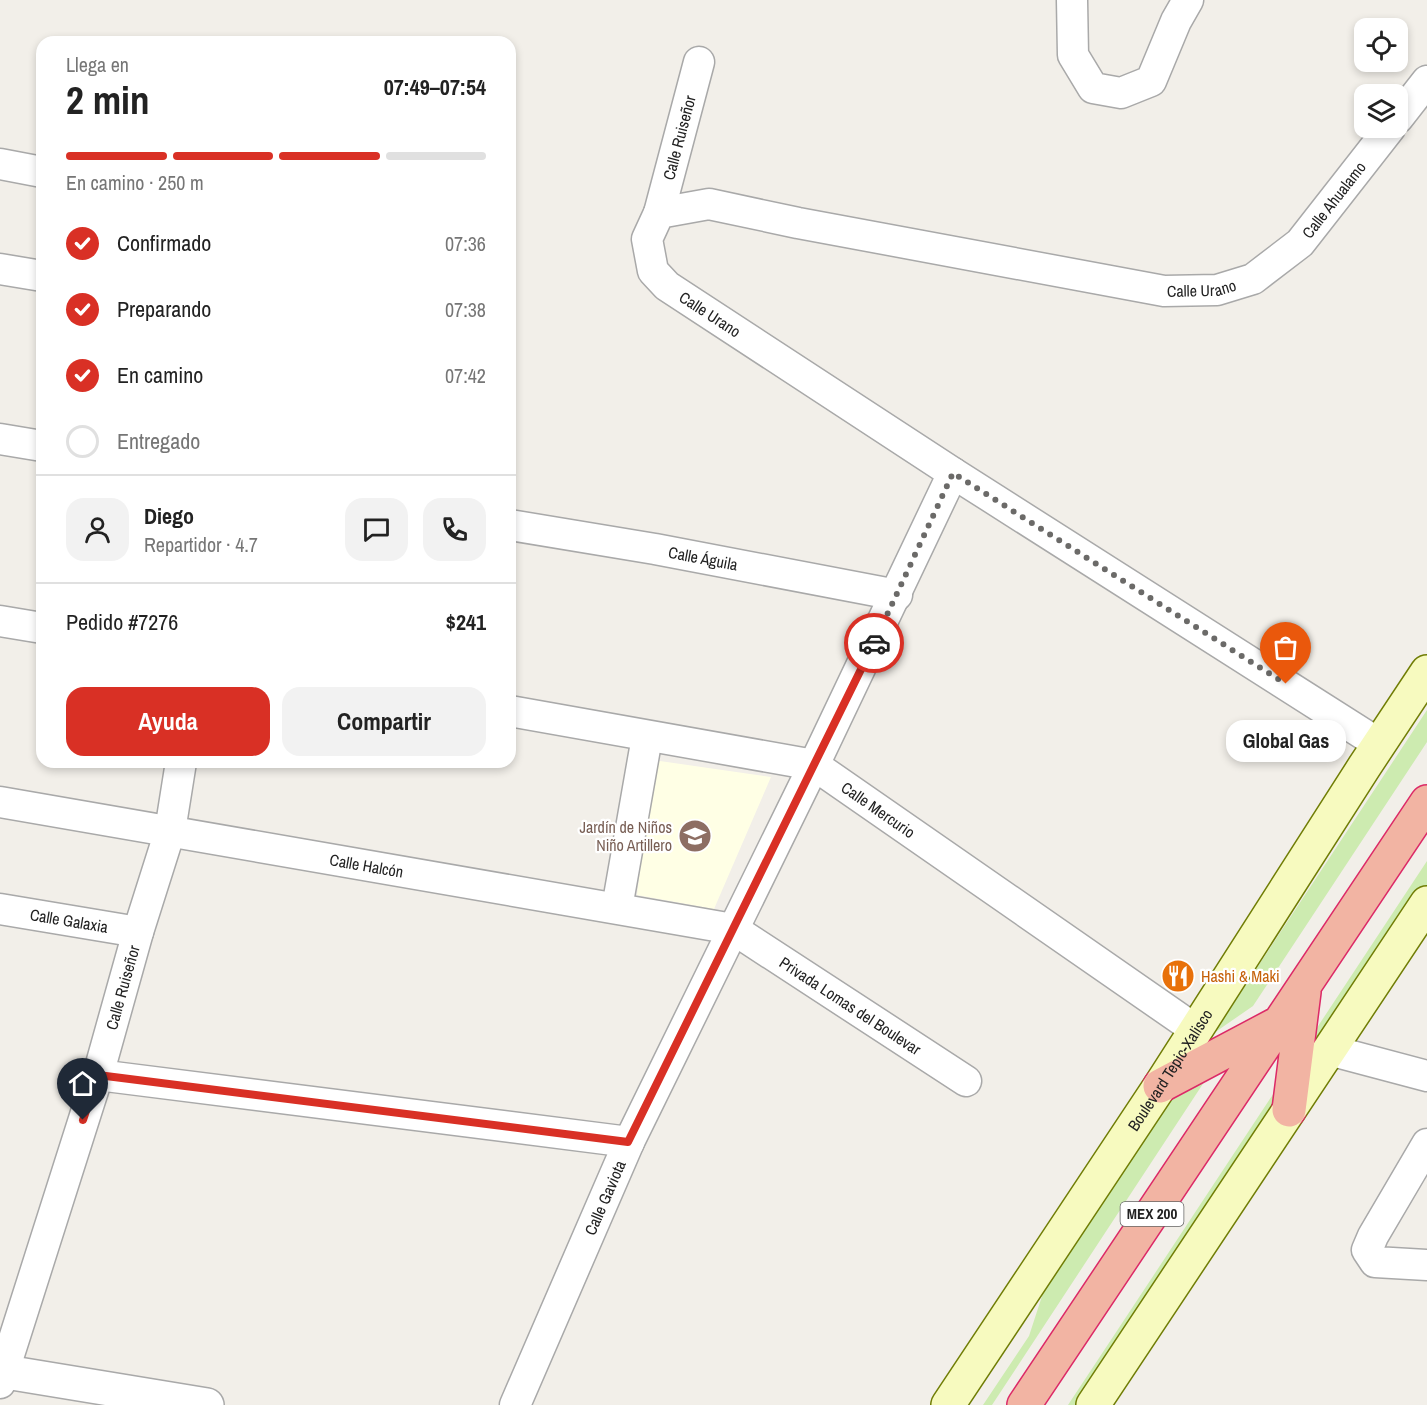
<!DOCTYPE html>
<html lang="es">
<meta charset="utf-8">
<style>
:root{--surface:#fff;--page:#f2f2f2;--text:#222;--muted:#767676;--line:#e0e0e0;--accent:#d93025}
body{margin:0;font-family:"Archivo Narrow",sans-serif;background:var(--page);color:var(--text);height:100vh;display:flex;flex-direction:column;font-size:22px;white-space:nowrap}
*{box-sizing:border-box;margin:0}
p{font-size:20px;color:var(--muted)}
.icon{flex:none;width:33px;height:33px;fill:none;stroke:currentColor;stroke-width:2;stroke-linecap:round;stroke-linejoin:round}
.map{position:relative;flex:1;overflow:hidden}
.details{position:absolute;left:36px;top:36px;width:480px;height:732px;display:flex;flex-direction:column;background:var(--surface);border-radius:18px;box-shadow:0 3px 9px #0003}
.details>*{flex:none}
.fabs{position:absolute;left:1354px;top:18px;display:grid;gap:12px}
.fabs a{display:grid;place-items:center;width:54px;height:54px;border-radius:12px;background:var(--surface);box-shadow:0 3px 9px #0003;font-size:30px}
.pin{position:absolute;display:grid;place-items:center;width:51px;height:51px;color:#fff;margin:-62px -26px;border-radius:50% 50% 50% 0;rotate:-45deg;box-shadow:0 0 6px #0007}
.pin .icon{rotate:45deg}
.courier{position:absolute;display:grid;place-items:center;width:60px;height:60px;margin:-30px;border:4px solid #d93025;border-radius:50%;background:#fff;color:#222;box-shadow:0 2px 8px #0007}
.bubble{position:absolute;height:42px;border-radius:18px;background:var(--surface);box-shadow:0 3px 9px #0003;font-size:20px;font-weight:700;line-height:42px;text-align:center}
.summary em{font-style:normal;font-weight:700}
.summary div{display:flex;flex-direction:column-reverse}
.summary{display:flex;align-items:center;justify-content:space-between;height:102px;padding:0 30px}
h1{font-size:39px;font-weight:700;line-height:45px}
.bar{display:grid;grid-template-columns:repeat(4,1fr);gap:9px 6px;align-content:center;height:72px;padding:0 30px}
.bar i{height:8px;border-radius:4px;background:var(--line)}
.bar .selected{background:var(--accent)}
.bar p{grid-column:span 4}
.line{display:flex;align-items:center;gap:15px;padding:0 30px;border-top:2px solid var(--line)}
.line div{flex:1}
.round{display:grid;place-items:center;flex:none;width:63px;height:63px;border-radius:18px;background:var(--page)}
ol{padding:0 30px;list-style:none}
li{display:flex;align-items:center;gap:18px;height:66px}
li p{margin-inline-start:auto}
li .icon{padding:6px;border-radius:50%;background:var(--accent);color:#fff;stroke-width:4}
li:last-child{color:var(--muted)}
li i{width:33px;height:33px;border:3px solid var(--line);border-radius:50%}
.button{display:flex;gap:12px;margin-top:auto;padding:12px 30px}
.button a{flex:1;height:69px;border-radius:18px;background:var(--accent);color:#fff;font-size:24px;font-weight:700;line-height:69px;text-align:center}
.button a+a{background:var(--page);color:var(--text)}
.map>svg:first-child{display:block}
.education{fill:#ffffe5}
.grass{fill:#cdebb0}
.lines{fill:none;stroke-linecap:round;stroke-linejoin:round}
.minor-casing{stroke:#a9a9a9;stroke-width:33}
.tertiary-casing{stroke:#a9a9a9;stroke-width:36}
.secondary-casing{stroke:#707d05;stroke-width:36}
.trunk-casing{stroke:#dc2a67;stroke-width:36}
.minor{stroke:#fff;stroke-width:30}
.tertiary{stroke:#fff;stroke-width:33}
.secondary{stroke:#f7fabf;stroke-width:33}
.trunk{stroke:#f2b4a3;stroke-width:33}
.done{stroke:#6b6a68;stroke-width:6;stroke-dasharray:0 10.8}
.route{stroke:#d93025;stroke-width:8}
.labels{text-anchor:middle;stroke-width:4.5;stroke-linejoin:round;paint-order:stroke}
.shield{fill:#fff;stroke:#646464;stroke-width:1.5}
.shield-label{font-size:15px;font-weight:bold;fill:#222}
.street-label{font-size:16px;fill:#222;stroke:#fff}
.education-label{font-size:16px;fill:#785e54;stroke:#fff;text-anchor:end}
.food-label{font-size:16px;fill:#c56008;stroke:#fff;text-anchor:start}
</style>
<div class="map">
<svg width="1427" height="1405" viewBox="0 0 1427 1405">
<rect width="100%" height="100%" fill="#f2efe9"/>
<path class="education" d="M 653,760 L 771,777 L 714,909 L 637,895 Z"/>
<path class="grass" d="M 1427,710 L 1427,742 L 1253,1006 L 1214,1033 Z
M 1427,861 L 1427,903 L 1093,1405 L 1068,1405 Z
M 1214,1067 L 992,1405 L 983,1405 L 1029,1336 L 1044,1290 L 1171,1098 Z"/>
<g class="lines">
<g class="minor-casing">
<g id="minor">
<path d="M 1072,0 L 1073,55 L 1093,88 L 1121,93 L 1151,81 L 1176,21 L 1188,0"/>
<path d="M 1398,118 L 1427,81"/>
<path d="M 0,164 L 42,172"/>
<path id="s1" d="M 659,213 L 699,62"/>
<path d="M 0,269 L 42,276"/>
<path d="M 0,439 L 42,446"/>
<path id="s2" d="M 510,525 L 655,549 L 897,595"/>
<path d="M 0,621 L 42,628"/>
<path id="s3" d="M 510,711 L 814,765 L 1196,1030"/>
<path id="s4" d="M 1379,744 L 953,473 L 667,286 L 653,271 L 647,239 L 659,213 L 709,204 L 798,223 L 1164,291 L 1217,290 L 1253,279 L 1300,243 L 1390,128"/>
<path id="s5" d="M 0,802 L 733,929 L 966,1081"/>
<path d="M 617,908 L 647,737"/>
<path id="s6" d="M 0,909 L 138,932"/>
<path d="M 1329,1050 L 1427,1076"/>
<path d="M 98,1075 L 629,1142"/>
<path d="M 1427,1144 L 1373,1236 L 1367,1250 L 1375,1262 L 1427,1265"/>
<path id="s7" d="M 0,1383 L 98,1075 L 138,932 L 170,831 L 181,762"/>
<path id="s8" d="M 515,1405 L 629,1142 L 814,765 L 953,473"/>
</g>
</g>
<g class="tertiary-casing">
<path id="tertiary" d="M 0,1371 L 207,1405"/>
</g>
<g class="secondary-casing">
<g id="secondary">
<path id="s9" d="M 948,1405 L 1160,1086 L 1364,767 L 1427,672"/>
<path d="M 1093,1405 L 1427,903"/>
</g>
</g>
<g class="trunk-casing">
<path id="trunk" d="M 1160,1086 L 1275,1025
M 1289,1110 L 1304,992
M 1024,1405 L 1427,802"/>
</g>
<use href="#minor" class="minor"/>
<use href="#tertiary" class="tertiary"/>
<use href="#secondary" class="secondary"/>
<use href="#trunk" class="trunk"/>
</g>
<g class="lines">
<path class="done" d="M 874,643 L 953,473 L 1286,684"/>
<path class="route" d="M 83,1120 L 98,1075 L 628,1142 L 874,643"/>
</g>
<defs>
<g id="school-disc" transform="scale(1.725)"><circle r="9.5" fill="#8d6e63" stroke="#fff"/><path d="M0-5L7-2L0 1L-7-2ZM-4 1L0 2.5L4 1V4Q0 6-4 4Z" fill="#fff"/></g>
<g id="restaurant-disc" transform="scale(1.725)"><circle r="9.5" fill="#e8710a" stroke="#fff"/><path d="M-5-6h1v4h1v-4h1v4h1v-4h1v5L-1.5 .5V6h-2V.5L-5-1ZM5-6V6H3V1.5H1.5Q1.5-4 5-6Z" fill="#fff"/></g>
</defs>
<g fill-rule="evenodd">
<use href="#school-disc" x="695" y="836"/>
<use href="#restaurant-disc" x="1178" y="976"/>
</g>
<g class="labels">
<rect class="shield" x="1120.5" y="1202" width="63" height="24" rx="4.5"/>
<g class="shield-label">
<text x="1152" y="1219">MEX 200</text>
</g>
<g class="street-label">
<text dy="6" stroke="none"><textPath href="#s1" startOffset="78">Calle Ruiseñor</textPath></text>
<text dy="6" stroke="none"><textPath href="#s4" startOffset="1647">Calle Ahualamo</textPath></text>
<text dy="6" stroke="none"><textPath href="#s4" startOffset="1480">Calle Urano</textPath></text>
<text transform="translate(710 314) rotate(33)" y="6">Calle Urano</text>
<text dy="6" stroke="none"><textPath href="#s2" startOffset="196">Calle Águila</textPath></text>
<text dy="6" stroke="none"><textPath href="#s3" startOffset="387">Calle Mercurio</textPath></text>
<text dy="6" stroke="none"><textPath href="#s5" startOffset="372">Calle Halcón</textPath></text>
<text dy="6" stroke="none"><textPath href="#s6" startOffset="70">Calle Galaxia</textPath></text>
<text dy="6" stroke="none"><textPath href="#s7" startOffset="414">Calle Ruiseñor</textPath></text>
<text dy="6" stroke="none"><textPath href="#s5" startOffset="884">Privada Lomas del Boulevar</textPath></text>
<text dy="6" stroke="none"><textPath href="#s9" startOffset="402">Boulevard Tepic-Xalisco</textPath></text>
<text dy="6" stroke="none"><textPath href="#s8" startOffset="226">Calle Gaviota</textPath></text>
</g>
<g class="education-label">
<text x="672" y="833">Jardín de Niños<tspan x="672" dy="18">Niño Artillero</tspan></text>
</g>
<g class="food-label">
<text x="1201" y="982">Hashi &amp; Maki</text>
</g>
</g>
</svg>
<div class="fabs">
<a><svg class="icon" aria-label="locate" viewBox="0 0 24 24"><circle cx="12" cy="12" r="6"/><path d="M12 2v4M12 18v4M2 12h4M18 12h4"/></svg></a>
<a><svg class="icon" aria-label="layers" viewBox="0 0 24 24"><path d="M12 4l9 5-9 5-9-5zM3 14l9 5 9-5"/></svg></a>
</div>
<div class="pin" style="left:1286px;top:684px;background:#ea580c"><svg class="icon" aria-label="bag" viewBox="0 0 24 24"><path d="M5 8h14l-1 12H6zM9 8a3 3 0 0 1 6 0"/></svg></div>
<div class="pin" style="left:83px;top:1120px;background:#1f2937"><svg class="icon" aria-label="home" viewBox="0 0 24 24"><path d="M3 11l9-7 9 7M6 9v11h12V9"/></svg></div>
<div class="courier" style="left:874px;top:643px"><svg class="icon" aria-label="car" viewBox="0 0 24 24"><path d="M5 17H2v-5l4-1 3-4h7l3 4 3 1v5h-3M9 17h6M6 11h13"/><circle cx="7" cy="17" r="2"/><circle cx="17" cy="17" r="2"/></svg></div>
<div class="bubble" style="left:1226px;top:720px;width:120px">Global Gas</div>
<section class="details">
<div class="summary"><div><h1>2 min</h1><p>Llega en</p></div><em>07:49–07:54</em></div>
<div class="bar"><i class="selected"></i><i class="selected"></i><i class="selected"></i><i></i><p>En camino · 250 m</p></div>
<ol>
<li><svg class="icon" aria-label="check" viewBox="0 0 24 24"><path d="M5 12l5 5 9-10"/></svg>Confirmado<p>07:36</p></li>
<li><svg class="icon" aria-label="check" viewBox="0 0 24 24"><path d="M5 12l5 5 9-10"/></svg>Preparando<p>07:38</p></li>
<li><svg class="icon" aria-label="check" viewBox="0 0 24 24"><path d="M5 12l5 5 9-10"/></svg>En camino<p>07:42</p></li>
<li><i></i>Entregado</li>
</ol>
<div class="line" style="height:108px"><a class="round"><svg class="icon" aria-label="person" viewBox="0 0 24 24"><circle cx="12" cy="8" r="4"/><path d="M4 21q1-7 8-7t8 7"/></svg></a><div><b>Diego</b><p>Repartidor · 4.7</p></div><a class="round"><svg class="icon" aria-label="chat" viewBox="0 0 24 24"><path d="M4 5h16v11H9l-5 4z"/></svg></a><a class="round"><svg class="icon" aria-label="phone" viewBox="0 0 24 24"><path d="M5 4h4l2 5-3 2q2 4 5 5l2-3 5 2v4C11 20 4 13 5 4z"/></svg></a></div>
<div class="line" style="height:78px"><div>Pedido #7276</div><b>$241</b></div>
<div class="button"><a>Ayuda</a><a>Compartir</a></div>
</section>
</div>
